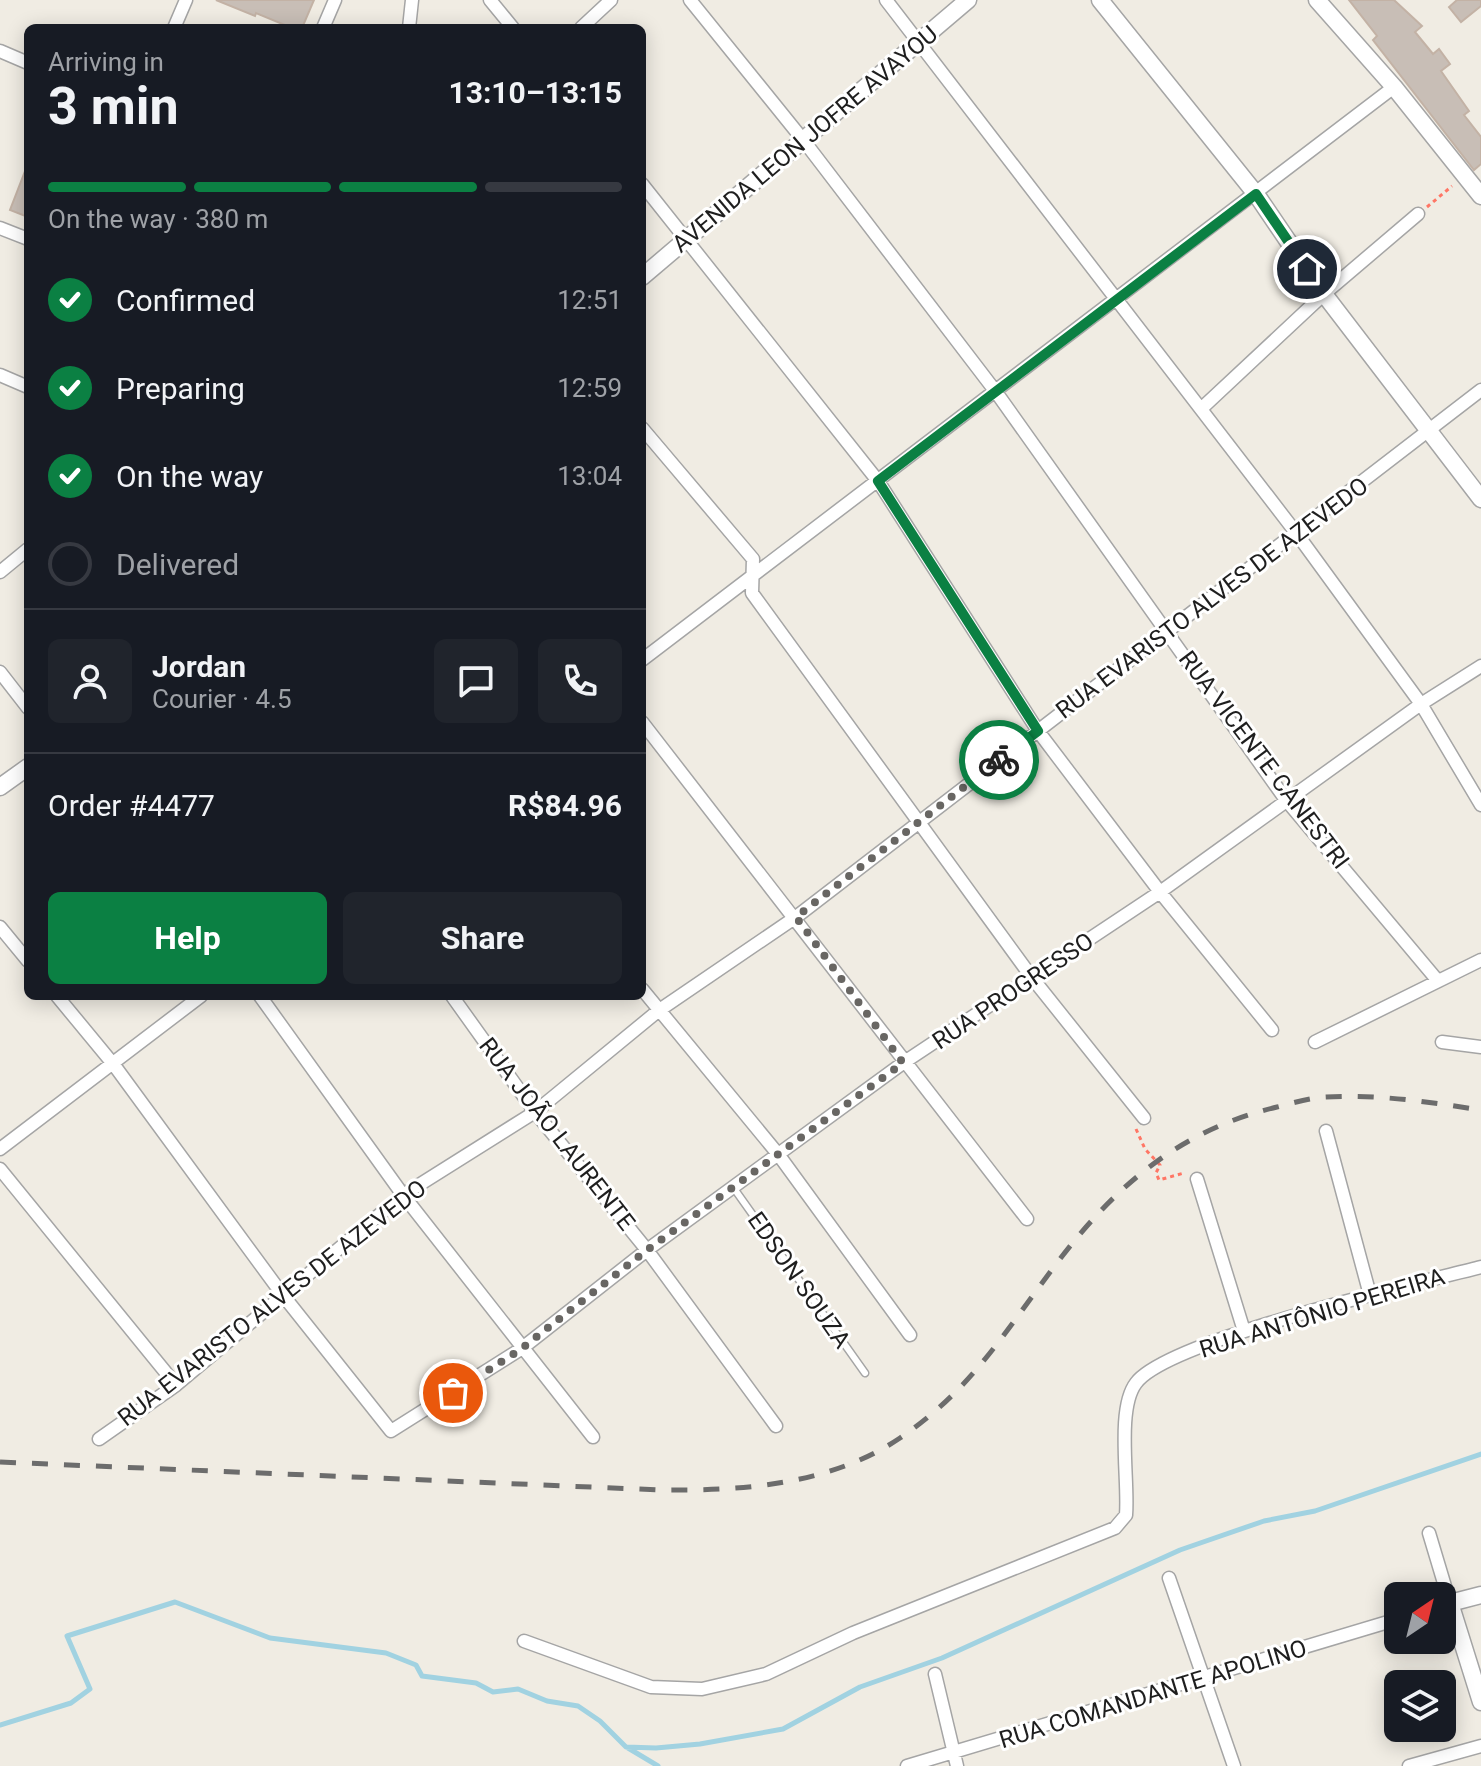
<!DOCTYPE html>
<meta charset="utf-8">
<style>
:root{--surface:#171b24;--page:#20242c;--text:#f1f3f6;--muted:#9ea1a6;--line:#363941;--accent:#0b8043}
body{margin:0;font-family:Roboto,sans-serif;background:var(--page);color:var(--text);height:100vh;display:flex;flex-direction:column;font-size:30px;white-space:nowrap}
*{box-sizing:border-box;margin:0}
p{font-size:26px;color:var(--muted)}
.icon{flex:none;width:44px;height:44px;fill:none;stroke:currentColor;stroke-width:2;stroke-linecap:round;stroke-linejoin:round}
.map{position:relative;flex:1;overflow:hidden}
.drawer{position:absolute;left:24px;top:24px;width:622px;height:976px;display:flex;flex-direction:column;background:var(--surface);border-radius:12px;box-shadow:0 4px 20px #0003}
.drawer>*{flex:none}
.needle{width:52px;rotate:35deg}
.buttons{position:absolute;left:1384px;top:1582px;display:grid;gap:16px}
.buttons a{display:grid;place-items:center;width:72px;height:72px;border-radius:12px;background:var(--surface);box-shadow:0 4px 20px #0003;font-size:40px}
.pin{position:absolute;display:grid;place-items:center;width:68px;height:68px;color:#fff;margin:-34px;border:4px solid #fff;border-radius:50%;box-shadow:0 2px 8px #0007}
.courier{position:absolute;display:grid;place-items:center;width:80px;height:80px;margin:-40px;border:6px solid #0b8043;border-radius:50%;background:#fff;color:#222;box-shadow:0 2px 10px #0007}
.head em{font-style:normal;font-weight:700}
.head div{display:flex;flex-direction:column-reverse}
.head{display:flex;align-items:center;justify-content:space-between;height:136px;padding:0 24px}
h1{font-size:52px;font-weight:700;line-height:60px}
.bar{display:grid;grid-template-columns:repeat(4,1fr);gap:12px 8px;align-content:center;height:96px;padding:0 24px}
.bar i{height:10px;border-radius:6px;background:var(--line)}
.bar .selected{background:var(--accent)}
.bar p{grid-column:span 4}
.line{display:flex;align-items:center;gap:20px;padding:0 24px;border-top:2px solid var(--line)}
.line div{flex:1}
.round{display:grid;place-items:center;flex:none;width:84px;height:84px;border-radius:12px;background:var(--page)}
ol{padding:0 24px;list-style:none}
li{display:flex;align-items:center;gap:24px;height:88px}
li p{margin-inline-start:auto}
li .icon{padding:8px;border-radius:50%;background:var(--accent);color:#fff;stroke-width:4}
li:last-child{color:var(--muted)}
li i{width:44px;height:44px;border:4px solid var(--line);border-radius:50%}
.button{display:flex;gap:16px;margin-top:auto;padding:16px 24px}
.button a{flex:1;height:92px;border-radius:12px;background:var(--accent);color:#fff;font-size:32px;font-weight:700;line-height:92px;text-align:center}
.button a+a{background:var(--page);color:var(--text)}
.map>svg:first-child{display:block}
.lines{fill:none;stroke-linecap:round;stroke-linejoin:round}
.stream{stroke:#a1d2e1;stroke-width:5}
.building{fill:#c8beb6;stroke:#c3b2a5;stroke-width:2}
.service-casing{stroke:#a5a5a5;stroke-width:9}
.minor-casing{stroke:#a5a5a5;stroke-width:15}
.tertiary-casing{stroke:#a5a5a5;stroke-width:19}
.path{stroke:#ff7665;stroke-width:3;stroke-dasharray:4 4;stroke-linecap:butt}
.service{stroke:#fff;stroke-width:6}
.minor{stroke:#fff;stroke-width:12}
.tertiary{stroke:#fff;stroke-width:16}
.rail{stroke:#6c6c6c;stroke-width:5;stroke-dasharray:16 16;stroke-linecap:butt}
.done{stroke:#686663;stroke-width:8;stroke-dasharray:0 14.4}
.route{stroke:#0b8043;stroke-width:10}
.labels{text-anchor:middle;stroke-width:6;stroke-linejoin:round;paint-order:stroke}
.street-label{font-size:24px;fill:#1e1e1e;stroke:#fff}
</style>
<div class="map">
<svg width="1481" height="1766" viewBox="0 0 1481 1766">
<rect width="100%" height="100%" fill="#f0ece3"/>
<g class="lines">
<path class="stream" d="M 0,1725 L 71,1703 L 90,1689 L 67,1636 L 175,1602 L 270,1638 L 386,1653 L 416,1665 L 422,1676 L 476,1683 L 493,1692 L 518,1689 L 547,1701 L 578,1706 L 600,1721 L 626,1747 L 656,1748 L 700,1744 L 783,1729 L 860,1687 L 942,1658 L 1180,1550 L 1264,1521 L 1315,1511 L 1481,1454
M 628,1748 L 658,1766"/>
</g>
<path class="building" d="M 216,0 L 314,0 L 302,28 L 292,28 L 256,13 L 255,16 Z
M 1349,0 L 1394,0 L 1422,26 L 1415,32 L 1433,54 L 1439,49 L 1450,64 L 1441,71 L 1469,111 L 1464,115 L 1481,137 L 1481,164 L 1474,170 L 1373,40 L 1377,36 Z
M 1457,0 L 1481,0 L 1481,6 L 1461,22 L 1449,7 Z
M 27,166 L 28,166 L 28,217 L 10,210 Z"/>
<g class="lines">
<g class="service-casing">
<path id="service" d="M 733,1187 L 865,1373"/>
</g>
<g class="minor-casing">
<path id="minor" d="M 490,0 L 513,28
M 690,0 L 804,141 L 996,392 L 1286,800 L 1438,981
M 886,0 L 1297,534 L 1421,704 L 1481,805
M 174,28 L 186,0
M 323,28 L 335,0
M 409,28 L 412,0
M 581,28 L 611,0
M 0,51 L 28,63
M 642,184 L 878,481 L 1038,731 L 1160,892 L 1272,1030
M 0,228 L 28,239
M 0,375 L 28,387
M 1202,408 L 1324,294 L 1418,214
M 642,428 L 753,559 L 752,593 L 1033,979 L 1144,1118
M 0,572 L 28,549
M 642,660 L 1394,87
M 0,672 L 28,708
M 642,722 L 1027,1219
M 0,927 L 28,961
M 642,989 L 778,1154 L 910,1335
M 57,996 L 114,1065 L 282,1294 L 391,1431 L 521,1349 L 647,1250 L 903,1063 L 1160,892 L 1421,704 L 1481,666
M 260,996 L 403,1195 L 593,1437
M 452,996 L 535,1112 L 647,1250 L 776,1426
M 1315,1042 L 1481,960
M 1442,1042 L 1481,1047
M 1326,1131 L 1370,1295
M 0,1149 L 201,996
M 0,1169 L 176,1385
M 1197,1179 L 1244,1331
M 99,1439 L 176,1385 L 403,1195 L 535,1112 L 658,1011 L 796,917 L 1481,390
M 1429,1533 L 1450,1603 L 1442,1606
M 1169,1578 L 1234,1766
M 524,1641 L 651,1687 L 702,1689 L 766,1674 L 853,1633 L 1115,1528 L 1126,1515 C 1129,1481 1116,1409 1136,1383 C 1168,1340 1419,1283 1481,1267
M 935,1674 L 957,1766
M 907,1766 L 1398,1619
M 1409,1766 L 1481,1746"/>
</g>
<g class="tertiary-casing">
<path id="tertiary" d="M 1100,0 L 1256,194 L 1324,294 L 1481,499
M 1317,0 L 1394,87 L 1481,196
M 642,277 L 968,0
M 0,787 L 28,767
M 1481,1595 L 1450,1603 L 1481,1702"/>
</g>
<path class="path" d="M 1427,207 L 1452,186
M 1136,1129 L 1145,1149 L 1160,1165 L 1156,1173 L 1159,1180 L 1184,1173"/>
<use href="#service" class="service"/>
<use href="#minor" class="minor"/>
<use href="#tertiary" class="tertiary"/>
<path class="rail" d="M 0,1462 L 661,1490 C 742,1491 830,1485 900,1438 C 974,1388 1007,1328 1060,1259 C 1118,1183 1183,1129 1277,1107 C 1293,1103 1309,1098 1325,1097 C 1378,1094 1429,1102 1481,1110"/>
</g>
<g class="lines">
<path class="done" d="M 453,1393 L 521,1349 L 647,1250 L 903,1063 L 796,917 L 999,760"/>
<path class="route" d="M 999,760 L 1038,731 L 878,481 L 1256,194 L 1307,269"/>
</g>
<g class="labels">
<g class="street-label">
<text transform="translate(805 139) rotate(-40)" y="8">AVENIDA LEON JOFRE AVAYOU</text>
<text transform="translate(1212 598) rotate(-37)" y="8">RUA EVARISTO ALVES DE AZEVEDO</text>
<text transform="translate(1264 760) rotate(53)" y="8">RUA VICENTE CANESTRI</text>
<text transform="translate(1013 991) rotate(-34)" y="8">RUA PROGRESSO</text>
<text transform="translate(557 1134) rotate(52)" y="8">RUA JOÃO LAURENTE</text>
<text transform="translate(799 1280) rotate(55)" y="8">EDSON SOUZA</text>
<text transform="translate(272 1303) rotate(-38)" y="8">RUA EVARISTO ALVES DE AZEVEDO</text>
<text transform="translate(1322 1313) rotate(-17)" y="8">RUA ANTÔNIO PEREIRA</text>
<text transform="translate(1153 1694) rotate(-17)" y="8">RUA COMANDANTE APOLINO</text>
</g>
</g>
</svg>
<div class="buttons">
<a><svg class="needle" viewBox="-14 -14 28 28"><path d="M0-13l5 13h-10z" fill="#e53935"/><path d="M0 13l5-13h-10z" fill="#9ea1a6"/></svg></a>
<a><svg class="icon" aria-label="layers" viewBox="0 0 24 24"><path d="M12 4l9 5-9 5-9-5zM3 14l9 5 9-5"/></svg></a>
</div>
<div class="pin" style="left:453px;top:1393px;background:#ea580c"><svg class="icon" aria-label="bag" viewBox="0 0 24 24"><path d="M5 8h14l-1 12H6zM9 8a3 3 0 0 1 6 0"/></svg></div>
<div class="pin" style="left:1307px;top:269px;background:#1f2937"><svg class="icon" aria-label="home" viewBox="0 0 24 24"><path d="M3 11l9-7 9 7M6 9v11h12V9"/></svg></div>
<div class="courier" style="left:999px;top:760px"><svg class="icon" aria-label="bike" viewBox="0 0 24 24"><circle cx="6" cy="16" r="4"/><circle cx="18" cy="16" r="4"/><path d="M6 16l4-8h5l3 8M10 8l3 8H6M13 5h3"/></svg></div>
<section class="drawer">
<div class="head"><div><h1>3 min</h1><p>Arriving in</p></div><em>13:10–13:15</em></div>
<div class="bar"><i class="selected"></i><i class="selected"></i><i class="selected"></i><i></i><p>On the way · 380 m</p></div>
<ol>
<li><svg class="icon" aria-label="check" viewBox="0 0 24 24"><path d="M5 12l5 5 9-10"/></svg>Confirmed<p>12:51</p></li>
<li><svg class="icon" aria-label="check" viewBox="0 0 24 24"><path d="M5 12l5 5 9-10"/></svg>Preparing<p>12:59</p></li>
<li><svg class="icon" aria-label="check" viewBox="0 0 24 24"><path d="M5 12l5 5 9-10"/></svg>On the way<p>13:04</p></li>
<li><i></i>Delivered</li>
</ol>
<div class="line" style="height:144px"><a class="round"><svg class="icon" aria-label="person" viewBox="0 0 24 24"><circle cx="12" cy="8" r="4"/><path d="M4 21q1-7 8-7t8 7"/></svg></a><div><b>Jordan</b><p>Courier · 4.5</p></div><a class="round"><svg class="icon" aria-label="chat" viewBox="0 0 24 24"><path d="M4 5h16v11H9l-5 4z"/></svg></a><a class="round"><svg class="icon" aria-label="phone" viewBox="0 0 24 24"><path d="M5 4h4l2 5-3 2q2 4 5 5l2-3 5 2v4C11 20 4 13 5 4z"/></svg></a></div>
<div class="line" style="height:104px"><div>Order #4477</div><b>R$84.96</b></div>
<div class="button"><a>Help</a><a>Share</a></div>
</section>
</div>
